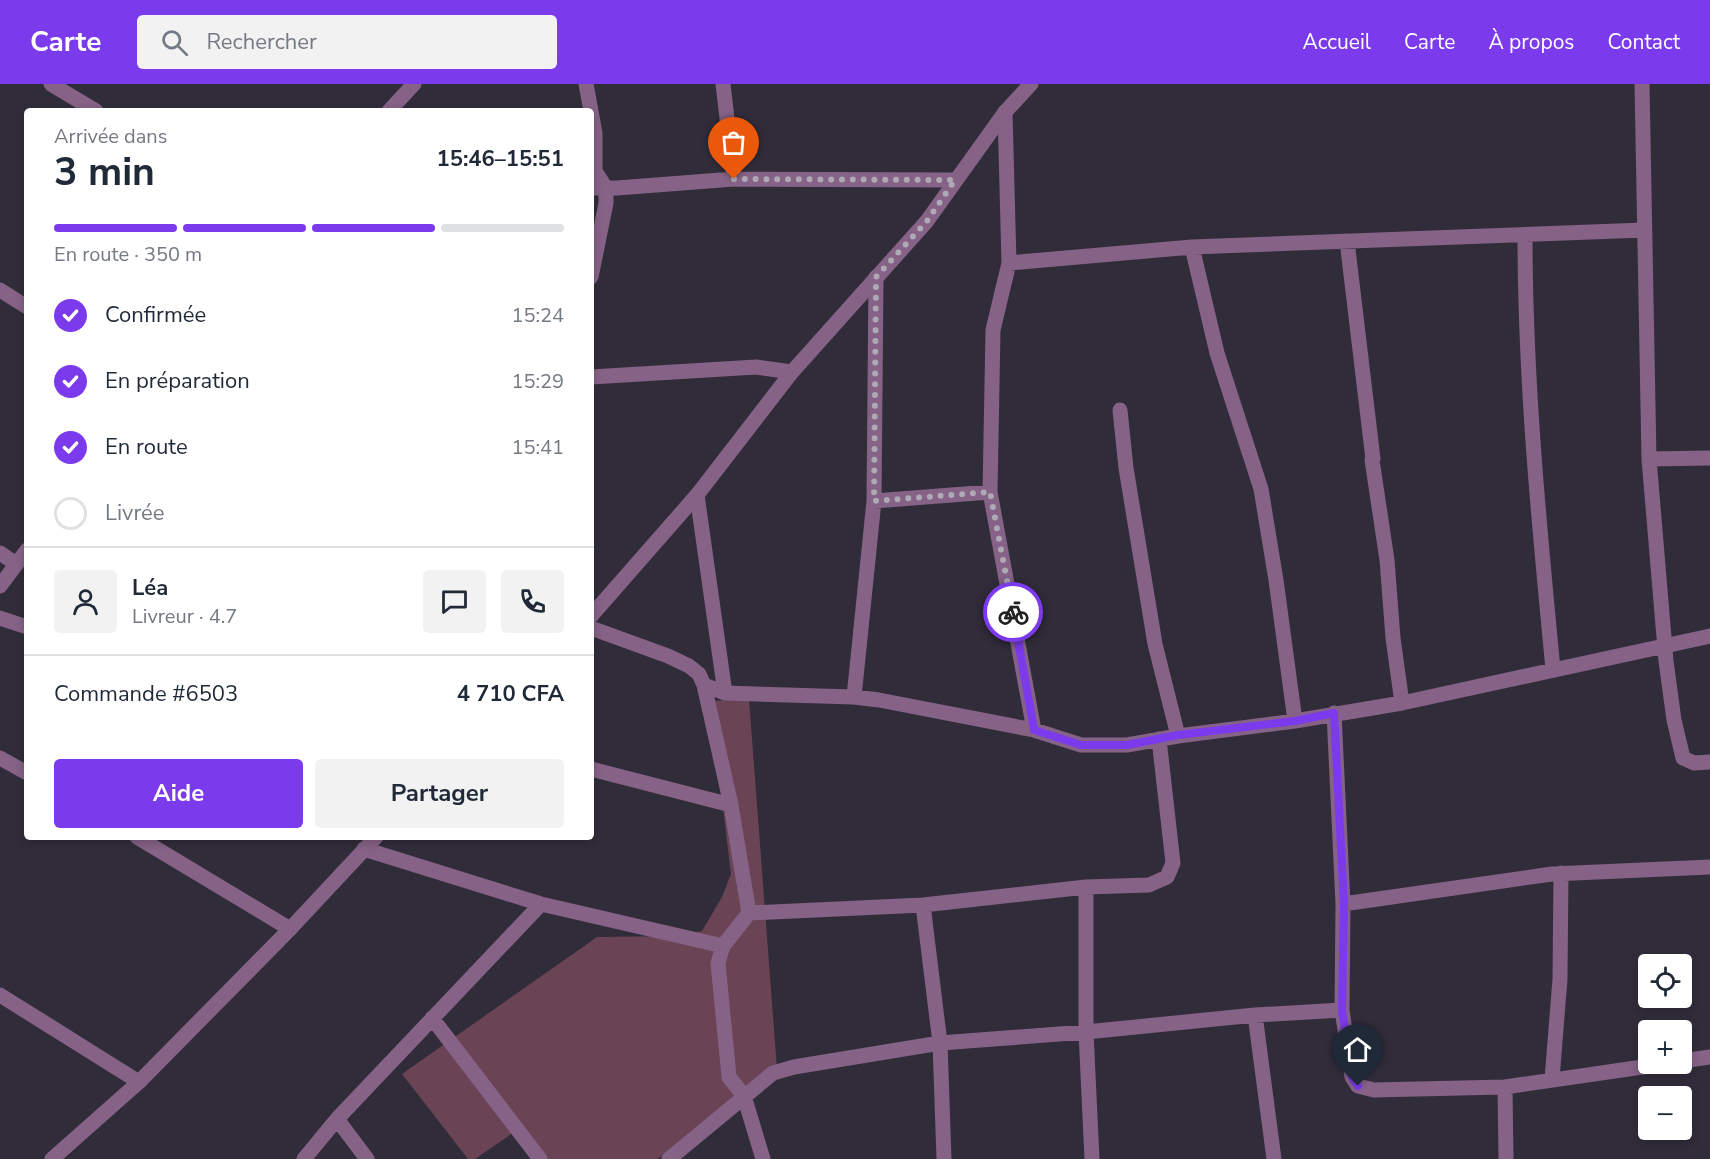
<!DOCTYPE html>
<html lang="fr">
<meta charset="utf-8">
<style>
:root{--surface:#fff;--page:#f2f2f3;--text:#1f2937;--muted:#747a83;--line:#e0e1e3;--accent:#7c3aed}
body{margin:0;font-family:"Nunito Sans",sans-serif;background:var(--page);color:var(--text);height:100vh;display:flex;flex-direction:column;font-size:22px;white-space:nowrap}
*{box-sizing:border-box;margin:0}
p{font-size:20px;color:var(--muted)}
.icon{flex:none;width:33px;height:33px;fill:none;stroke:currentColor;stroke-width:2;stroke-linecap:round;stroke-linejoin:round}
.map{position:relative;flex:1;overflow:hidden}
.drawer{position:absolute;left:24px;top:24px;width:570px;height:732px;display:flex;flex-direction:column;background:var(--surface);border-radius:6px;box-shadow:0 3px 9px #0003}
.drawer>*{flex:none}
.buttons{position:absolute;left:1638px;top:870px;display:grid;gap:12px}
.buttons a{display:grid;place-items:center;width:54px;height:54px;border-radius:6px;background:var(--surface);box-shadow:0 3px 9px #0003;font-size:30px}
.pin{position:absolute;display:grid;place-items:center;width:51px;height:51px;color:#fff;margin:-62px -26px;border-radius:50% 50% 50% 0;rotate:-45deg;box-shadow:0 0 6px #0007}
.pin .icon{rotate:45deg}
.courier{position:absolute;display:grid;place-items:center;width:60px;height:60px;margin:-30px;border:4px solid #7c3aed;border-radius:50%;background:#fff;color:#222;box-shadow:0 2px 8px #0007}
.overview em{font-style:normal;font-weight:700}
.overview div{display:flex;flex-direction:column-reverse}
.overview{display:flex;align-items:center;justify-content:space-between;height:102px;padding:0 30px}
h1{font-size:39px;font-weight:700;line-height:45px}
.bar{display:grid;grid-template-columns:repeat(4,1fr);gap:9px 6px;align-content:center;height:72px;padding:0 30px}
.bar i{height:8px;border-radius:4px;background:var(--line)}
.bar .on{background:var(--accent)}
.bar p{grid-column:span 4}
.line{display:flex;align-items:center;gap:15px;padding:0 30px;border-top:2px solid var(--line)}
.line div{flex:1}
.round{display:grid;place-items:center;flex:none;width:63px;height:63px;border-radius:6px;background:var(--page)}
ol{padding:0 30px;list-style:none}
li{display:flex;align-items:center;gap:18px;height:66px}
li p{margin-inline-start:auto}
li .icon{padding:6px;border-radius:50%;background:var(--accent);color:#fff;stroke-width:4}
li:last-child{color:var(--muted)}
li i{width:33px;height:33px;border:3px solid var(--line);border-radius:50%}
.action{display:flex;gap:12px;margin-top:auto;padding:12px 30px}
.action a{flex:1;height:69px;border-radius:6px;background:var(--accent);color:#fff;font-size:24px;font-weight:700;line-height:69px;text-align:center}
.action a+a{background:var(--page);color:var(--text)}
header{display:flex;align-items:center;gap:36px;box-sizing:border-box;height:84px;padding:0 30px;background:var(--accent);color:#fff}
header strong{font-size:28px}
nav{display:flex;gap:33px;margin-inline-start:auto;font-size:21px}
.search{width:420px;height:54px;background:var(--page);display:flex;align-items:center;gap:15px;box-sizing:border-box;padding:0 21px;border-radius:6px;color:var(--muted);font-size:22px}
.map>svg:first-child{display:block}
.green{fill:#6a4354}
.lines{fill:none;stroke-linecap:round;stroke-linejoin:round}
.minor{stroke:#856286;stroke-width:15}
.tertiary{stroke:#856286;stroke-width:15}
.done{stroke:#ada9b5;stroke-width:6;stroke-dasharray:0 10.8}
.route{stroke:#7c3aed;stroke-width:8}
</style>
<header>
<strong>Carte</strong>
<div class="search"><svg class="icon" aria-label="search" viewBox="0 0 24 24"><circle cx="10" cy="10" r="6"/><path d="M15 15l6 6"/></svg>Rechercher</div>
<nav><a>Accueil</a><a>Carte</a><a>À propos</a><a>Contact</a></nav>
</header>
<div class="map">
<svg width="1710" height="1075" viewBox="0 0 1710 1075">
<rect width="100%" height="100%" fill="#312c3a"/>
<path class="green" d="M 749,615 L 777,985 L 727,1027 L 657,1075 L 548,1075 L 523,1042 L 475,1075 L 468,1075 L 402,990 L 597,853 L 680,852 L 702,847 L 722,813 L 731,790 L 710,617 Z"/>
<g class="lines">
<path class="minor" d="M 51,0 L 96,27
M 586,0 L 595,49 L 595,87 L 606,104 L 606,119 L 591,193
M 723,0 L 734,95
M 1642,0 L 1649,375 L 1666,577 L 1674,636 L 1683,674 L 1694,679 L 1710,678
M 389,27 L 414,0
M 1005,28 L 1009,179 L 993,246 L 990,408 L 1034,646
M 591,104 L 617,104 L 734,95 L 955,96
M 1525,151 C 1525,296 1539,440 1553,585
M 1347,157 L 1373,375 L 1372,376 L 1387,476 L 1393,554 L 1402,619
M 1192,163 L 1217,269 L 1261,405 L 1276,496 L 1295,637
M 1009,179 L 1192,163 L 1644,146
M 876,193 L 874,417 L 990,408
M 0,206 L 27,223
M 591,293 L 756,283 L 792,288
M 1120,326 L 1126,384 L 1155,560 L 1178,652
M 1649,375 L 1710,374
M 697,411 L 725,609
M 0,469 L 16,480
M 0,502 L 27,466
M 0,534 L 27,543
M 591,544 L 668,572 L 689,582 L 699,590 L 704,601 L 725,609 L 854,613 L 879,616 L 1034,646 L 1081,661 L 1127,661 L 1178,652 L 1295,637 L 1402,619 L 1710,552
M 704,601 L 731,721 L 749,829
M 854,613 L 874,417
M 1334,629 L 1343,820 L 1342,926 L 1352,993 L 1358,1002 L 1374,1006 L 1505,1003 L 1663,980
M 0,674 L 27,689
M 591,685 L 731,721
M 137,753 L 290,845
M 364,765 L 541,820 L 723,862
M 1086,803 L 1086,948 L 1092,1075
M 1343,820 L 1552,790 L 1710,783
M 923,821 L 940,959 L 944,1075
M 0,911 L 139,998
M 1255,931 L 1274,1075
M 432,934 L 540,1075
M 1682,977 L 1710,973
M 1552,995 L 1560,895 L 1561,789
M 1505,1003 L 1506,1075
M 337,1035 L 367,1075
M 304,1075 L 337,1035 L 541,820
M 669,1075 L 773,989 L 794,983 L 940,959 L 1086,948 L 1255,931 L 1342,926
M 763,1075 L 744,1012 L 729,993 L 718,879 L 723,862 L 749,829 L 923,821 L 1086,803 L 1149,801 L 1167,793 L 1173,779 L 1159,655"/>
<path class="tertiary" d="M 591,532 L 697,411 L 792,288 L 927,137 L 1005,28 L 1031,0
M 52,1075 L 139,998 L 290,845 L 376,753"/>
</g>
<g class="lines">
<path class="done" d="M 734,95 L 955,96 L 927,137 L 876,193 L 874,417 L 990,408 L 1013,528"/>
<path class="route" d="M 1013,528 L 1034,646 L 1081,661 L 1127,661 L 1178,651 L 1295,637 L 1334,629 L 1344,820 L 1342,926 L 1352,993 L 1358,1002"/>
</g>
</svg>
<div class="buttons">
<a><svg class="icon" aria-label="locate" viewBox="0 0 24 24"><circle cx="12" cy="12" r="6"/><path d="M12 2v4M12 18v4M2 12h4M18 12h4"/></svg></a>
<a>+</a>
<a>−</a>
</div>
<div class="pin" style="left:734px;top:95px;background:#ea580c"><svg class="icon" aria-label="bag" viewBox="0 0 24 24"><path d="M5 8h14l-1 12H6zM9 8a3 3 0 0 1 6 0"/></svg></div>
<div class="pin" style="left:1358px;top:1002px;background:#1f2937"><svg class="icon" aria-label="home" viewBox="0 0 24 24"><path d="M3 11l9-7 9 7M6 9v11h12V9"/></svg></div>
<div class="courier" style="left:1013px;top:528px"><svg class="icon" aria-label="bike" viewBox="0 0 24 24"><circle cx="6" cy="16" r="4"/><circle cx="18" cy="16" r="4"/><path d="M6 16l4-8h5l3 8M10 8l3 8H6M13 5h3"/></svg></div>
<section class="drawer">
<div class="overview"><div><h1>3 min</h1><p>Arrivée dans</p></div><em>15:46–15:51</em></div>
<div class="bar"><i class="on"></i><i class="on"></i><i class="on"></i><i></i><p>En route · 350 m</p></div>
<ol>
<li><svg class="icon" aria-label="check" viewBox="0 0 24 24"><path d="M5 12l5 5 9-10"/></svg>Confirmée<p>15:24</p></li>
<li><svg class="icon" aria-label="check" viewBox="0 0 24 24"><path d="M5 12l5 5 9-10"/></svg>En préparation<p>15:29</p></li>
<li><svg class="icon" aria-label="check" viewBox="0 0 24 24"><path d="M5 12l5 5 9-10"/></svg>En route<p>15:41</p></li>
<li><i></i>Livrée</li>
</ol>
<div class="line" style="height:108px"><a class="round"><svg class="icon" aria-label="person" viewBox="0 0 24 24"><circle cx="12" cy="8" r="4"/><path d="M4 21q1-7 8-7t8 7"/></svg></a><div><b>Léa</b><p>Livreur · 4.7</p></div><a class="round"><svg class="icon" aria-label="chat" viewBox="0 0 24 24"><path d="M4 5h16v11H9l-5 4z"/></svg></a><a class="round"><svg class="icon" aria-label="phone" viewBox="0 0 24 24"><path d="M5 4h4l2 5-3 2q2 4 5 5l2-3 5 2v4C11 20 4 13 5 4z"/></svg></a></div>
<div class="line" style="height:78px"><div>Commande #6503</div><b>4 710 CFA</b></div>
<div class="action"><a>Aide</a><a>Partager</a></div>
</section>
</div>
